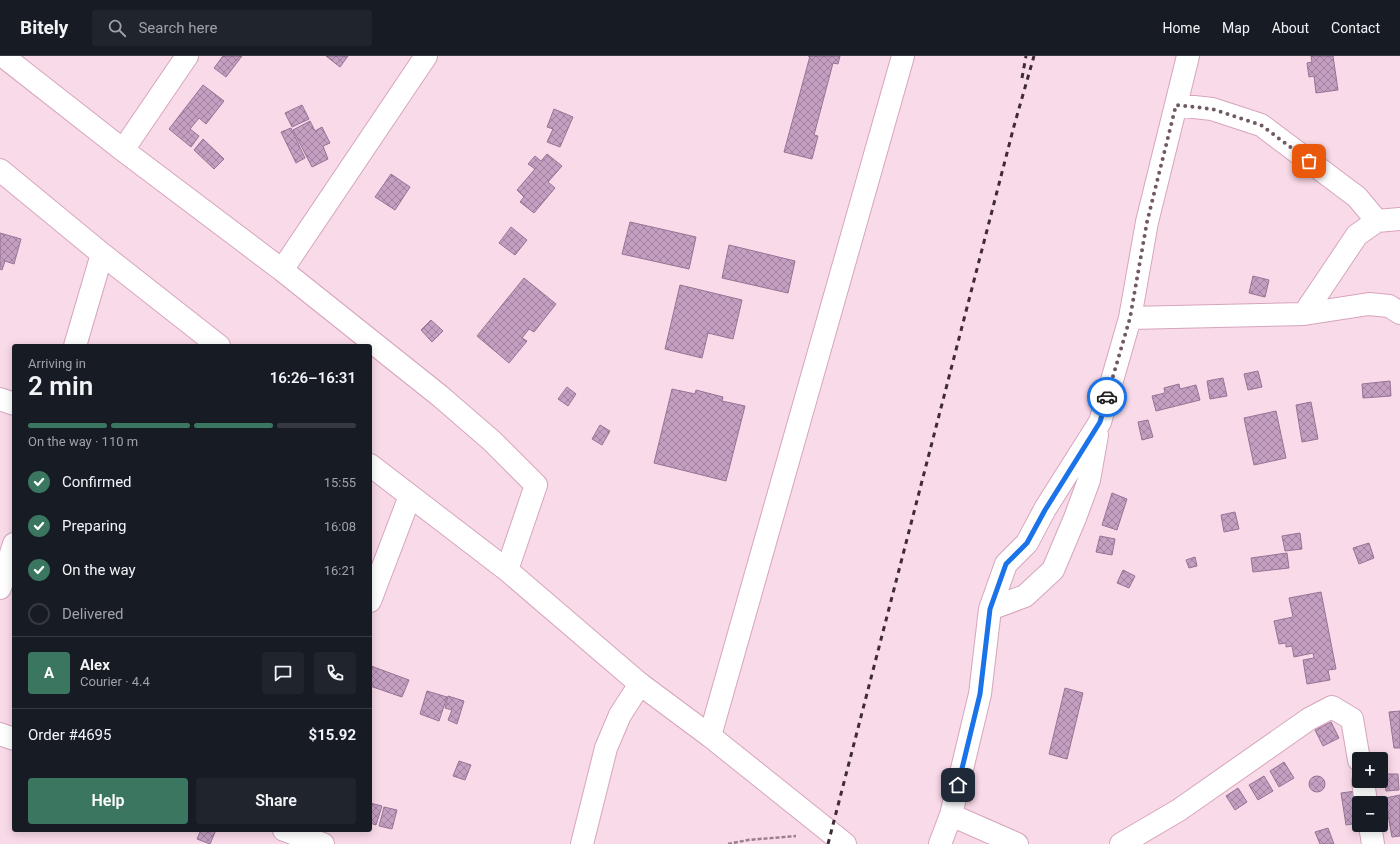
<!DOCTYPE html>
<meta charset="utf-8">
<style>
:root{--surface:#171b24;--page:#20242c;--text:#f1f3f6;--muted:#9ea1a6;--line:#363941;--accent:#3a7660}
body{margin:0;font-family:Roboto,sans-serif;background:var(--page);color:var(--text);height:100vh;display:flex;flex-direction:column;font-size:15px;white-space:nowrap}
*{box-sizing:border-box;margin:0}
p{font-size:13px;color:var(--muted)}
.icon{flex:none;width:22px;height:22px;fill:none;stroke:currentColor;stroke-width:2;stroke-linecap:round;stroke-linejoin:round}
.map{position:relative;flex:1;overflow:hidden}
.drawer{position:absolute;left:12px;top:288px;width:360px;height:488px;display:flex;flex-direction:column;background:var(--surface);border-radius:4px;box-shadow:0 2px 10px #0003}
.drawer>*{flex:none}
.fabs{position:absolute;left:1352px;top:696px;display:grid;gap:8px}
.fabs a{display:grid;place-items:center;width:36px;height:36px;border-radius:4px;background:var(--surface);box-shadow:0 2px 10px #0003;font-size:20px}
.pin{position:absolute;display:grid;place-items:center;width:34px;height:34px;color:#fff;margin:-17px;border-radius:8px;box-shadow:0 2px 6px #0006}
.courier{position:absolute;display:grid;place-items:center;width:40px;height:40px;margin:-20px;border:3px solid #1a73e8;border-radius:50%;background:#fff;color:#222;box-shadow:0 1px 5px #0007}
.summary em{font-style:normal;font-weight:600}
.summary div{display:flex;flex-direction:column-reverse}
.summary{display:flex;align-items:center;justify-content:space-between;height:68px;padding:0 16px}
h1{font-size:26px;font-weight:600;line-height:30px}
.bar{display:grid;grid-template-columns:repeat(4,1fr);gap:6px 4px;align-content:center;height:48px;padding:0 16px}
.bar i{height:5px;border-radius:3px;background:var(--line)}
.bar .on{background:var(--accent)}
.bar p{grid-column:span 4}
.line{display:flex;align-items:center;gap:10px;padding:0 16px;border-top:1px solid var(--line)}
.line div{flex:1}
.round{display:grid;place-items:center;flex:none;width:42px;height:42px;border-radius:4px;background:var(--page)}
ol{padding:0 16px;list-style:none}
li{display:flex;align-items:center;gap:12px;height:44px}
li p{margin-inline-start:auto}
li .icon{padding:4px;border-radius:50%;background:var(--accent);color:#fff;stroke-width:4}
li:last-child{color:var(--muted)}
li i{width:22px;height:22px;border:2px solid var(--line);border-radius:50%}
.action{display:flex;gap:8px;margin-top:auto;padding:8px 16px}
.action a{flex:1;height:46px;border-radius:4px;background:var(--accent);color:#fff;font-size:16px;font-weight:600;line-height:46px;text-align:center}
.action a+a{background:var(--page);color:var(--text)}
header{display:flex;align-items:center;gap:24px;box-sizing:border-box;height:56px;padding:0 20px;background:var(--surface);border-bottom:1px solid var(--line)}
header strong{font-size:19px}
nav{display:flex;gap:22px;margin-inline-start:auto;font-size:14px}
.search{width:280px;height:36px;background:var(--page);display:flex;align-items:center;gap:10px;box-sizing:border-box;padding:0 14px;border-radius:4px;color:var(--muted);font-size:15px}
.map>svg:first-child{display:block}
.building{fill:url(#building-cross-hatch);stroke:#967394}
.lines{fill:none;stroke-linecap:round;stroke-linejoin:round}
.minor-casing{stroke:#d6a5bd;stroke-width:24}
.tertiary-casing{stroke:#d6a5bd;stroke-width:24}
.path{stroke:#977e8a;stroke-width:2.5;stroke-dasharray:4 2;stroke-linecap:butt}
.minor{stroke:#fff;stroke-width:22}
.tertiary{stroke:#fff;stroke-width:22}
.rail{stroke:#3f2b36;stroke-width:3;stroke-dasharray:5 5;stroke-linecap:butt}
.done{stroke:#705965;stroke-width:4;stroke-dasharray:0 7.2}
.route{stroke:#1a73e8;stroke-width:5}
</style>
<header>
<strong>Bitely</strong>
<div class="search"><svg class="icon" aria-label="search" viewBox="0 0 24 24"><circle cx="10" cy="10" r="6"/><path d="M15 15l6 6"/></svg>Search here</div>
<nav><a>Home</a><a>Map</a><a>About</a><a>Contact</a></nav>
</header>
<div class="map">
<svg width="1400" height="788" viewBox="0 0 1400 788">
<defs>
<pattern id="building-cross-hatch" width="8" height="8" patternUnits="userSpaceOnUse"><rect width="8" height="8" fill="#c49fc2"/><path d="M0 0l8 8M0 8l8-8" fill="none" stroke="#9f809d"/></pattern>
</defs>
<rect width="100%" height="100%" fill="#f9dae9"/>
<path class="building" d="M 223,0 L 242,0 L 226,21 L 214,12 Z
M 326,0 L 348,0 L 340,11 Z
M 808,0 L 840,0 L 838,8 L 833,7 L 814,79 L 818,80 L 812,103 L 784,96 L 810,0 Z
M 1311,0 L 1333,0 L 1338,34 L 1316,37 L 1314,20 L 1309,21 L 1307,7 L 1312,6 Z
M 203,29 L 224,45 L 206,68 L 199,62 L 190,73 L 199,80 L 191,91 L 169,73 Z
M 302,49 L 309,63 L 292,71 L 285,57 Z
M 554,53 L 573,61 L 560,91 L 547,86 L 553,73 L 547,71 Z
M 310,65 L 315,75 L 322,71 L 330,87 L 323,90 L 328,103 L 312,111 L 293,74 Z
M 291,72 L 305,102 L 296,107 L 281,76 Z
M 203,83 L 224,103 L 214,113 L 194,94 Z
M 547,98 L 562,110 L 548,126 L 555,132 L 534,157 L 520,146 L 524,141 L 517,134 L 535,113 L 528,108 L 535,100 L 541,105 Z
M 391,118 L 410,131 L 395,154 L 375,141 Z
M 630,166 L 696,181 L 689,213 L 622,198 Z
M 511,171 L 527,184 L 515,199 L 499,187 Z
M 0,177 L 21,183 L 14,208 L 5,205 L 2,214 L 0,213 Z
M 729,189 L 795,205 L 788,237 L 722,222 Z
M 1253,220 L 1269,224 L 1265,241 L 1249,237 Z
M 524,222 L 556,248 L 534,276 L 529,273 L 522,282 L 527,285 L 509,307 L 477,280 Z
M 680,229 L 742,244 L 733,283 L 708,277 L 702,302 L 665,293 Z
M 431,264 L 443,275 L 432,286 L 421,274 Z
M 1258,315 L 1262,331 L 1248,334 L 1244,318 Z
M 1223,322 L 1227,340 L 1210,343 L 1207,325 Z
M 1390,325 L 1391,340 L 1363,342 L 1362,328 Z
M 1179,328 L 1180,333 L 1196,329 L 1200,344 L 1156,355 L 1152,340 L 1165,337 L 1164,332 Z
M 567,331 L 576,338 L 568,350 L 558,343 Z
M 672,333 L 695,338 L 696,334 L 723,341 L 722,345 L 745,350 L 726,425 L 654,407 Z
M 1311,346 L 1318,383 L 1302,386 L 1296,349 Z
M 1276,355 L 1286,402 L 1254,409 L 1244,362 Z
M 1148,364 L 1153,381 L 1142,384 L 1138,366 Z
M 600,369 L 610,375 L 602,389 L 592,383 Z
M 1112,437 L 1127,443 L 1117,474 L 1102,469 Z
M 1235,456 L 1239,473 L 1224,476 L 1221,459 Z
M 1300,477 L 1302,493 L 1285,495 L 1282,480 Z
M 1100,480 L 1115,483 L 1112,499 L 1096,496 Z
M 1369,487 L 1374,502 L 1359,508 L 1353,492 Z
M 1287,497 L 1289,512 L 1253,516 L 1251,502 Z
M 1195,501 L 1197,510 L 1189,512 L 1186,504 Z
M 1123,514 L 1135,520 L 1129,532 L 1117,527 Z
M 1321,536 L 1336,613 L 1328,614 L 1330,624 L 1307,628 L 1303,604 L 1314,602 L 1313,597 L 1294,601 L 1292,590 L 1286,591 L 1286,587 L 1279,588 L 1274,565 L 1293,561 L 1289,542 Z
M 371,610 L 409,624 L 402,641 L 370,630 Z
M 1065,632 L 1083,637 L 1067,703 L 1049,698 Z
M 427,635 L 447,641 L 439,665 L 420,658 Z
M 448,640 L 464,645 L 457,668 L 448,664 L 452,654 L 445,652 Z
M 1400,655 L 1400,692 L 1394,692 L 1389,656 Z
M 1331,666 L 1339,682 L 1323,690 L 1315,674 Z
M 459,705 L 471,709 L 465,724 L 453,720 Z
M 1284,706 L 1294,722 L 1279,731 L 1270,715 Z
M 1384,718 L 1398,718 L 1399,734 L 1386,735 Z
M1309 728a8 8 0 1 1 16 0a8 8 0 1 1-16 0Z
M 1264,720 L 1273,735 L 1258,744 L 1249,729 Z
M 1238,732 L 1247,746 L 1235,754 L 1226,740 Z
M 1356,735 L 1359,767 L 1346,769 L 1341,737 Z
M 1400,739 L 1400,780 L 1392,781 L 1385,742 Z
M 370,747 L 382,750 L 376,769 L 370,767 Z
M 384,751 L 397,754 L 392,773 L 379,770 Z
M 1328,772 L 1334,788 L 1320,788 L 1315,776 Z
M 201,774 L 216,774 L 210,788 L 197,783 Z"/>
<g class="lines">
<g class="minor-casing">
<path id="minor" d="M 3,0 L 123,94 L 282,214 L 440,340 L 492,385 L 536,429 L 507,514
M 1176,49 L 1212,53 L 1261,69 L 1357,141 L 1377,165
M 123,94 L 187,0
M 0,114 L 102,198 L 219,290
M 282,214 L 426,0
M 1304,258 L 1357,179 L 1377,165 L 1400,163
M 1130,262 L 1304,258 L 1369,248 L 1389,250 L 1400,257
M 75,290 L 102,198
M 0,343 L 14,348
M 370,409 L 507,514 L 640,628
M 0,532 L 14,488
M 370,545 L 410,440
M 990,553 L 1025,540 L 1053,514 L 1075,462 L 1089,424 L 1097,379
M 0,678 L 14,683
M 710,680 L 903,0
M 1363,725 L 1366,747
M 951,759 L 980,638 L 990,553 L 1006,508 L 1027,487 L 1045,453 L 1100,366 L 1130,262 L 1147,166 L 1188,0
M 1370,769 L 1373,788
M 284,774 L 323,788
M 940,788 L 951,759 L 1017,788
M 1121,788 L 1179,754 L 1309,663 L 1332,651 L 1352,663 L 1359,704"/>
</g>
<g class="tertiary-casing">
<path id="tertiary" d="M 582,788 L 606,692 L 620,659 L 640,628 L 710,680 L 845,788"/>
</g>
<path class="path" d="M 728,788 L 748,784 L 796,780"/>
<use href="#minor" class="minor"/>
<use href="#tertiary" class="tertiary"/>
<path class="rail" d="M 1022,22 L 1026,0
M 828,788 L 1014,70 L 1034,0"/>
</g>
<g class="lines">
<path class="done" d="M 1107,341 L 1130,262 L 1147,166 L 1176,49 L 1212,53 L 1261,69 L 1309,105"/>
<path class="route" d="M 958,729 L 980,638 L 990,553 L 1006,508 L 1027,487 L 1045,454 L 1100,366 L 1107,341"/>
</g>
</svg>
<div class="fabs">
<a>+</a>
<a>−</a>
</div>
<div class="pin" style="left:1309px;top:105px;background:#ea580c"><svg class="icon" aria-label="bag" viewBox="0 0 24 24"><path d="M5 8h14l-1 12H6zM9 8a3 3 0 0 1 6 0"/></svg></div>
<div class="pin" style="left:958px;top:729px;background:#1f2937"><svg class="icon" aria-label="home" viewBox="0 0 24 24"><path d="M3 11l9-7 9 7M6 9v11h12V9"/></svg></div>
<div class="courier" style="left:1107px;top:341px"><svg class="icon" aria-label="car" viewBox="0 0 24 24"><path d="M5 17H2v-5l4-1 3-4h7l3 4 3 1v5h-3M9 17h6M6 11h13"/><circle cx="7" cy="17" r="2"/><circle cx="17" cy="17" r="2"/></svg></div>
<section class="drawer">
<div class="summary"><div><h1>2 min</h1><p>Arriving in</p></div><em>16:26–16:31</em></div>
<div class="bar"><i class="on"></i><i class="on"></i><i class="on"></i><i></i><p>On the way · 110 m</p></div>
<ol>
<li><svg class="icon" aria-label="check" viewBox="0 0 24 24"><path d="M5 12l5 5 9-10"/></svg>Confirmed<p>15:55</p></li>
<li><svg class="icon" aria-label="check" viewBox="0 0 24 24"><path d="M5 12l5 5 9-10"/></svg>Preparing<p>16:08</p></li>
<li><svg class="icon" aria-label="check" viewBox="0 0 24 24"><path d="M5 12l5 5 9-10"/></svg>On the way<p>16:21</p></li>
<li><i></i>Delivered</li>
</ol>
<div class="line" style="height:72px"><b class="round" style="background:var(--accent);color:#fff">A</b><div><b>Alex</b><p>Courier · 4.4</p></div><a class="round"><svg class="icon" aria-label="chat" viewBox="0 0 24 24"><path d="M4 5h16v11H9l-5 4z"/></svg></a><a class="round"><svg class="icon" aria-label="phone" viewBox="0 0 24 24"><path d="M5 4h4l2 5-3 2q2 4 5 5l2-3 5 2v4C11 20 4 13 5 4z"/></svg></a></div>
<div class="line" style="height:52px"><div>Order #4695</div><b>$15.92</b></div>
<div class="action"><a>Help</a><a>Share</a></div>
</section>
</div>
